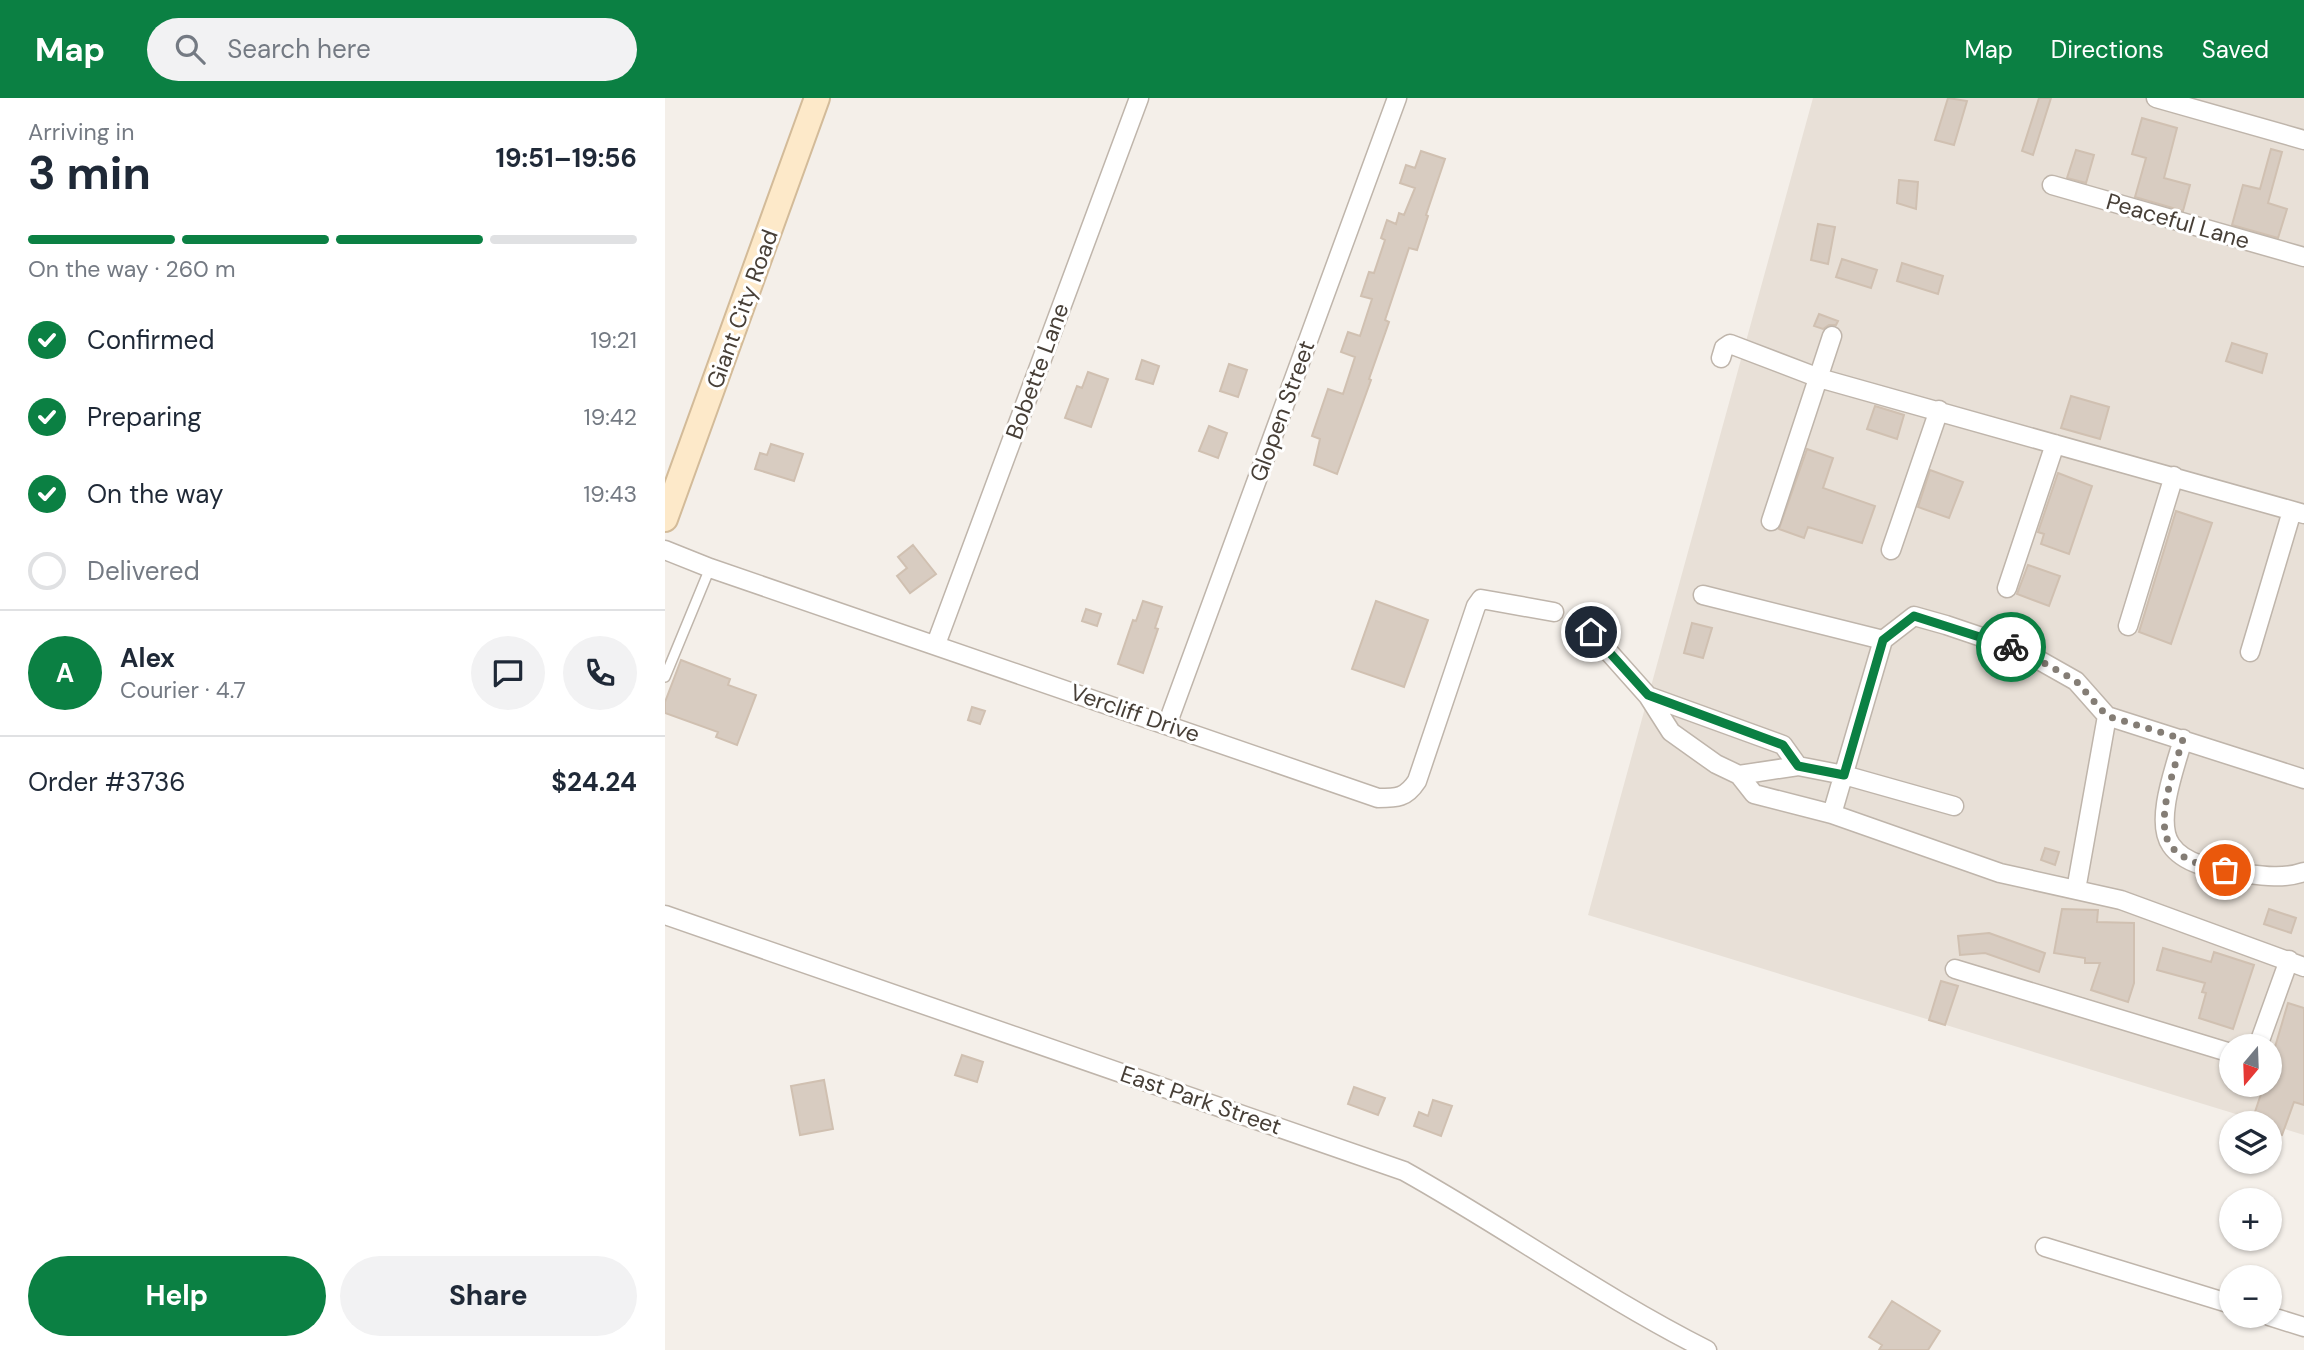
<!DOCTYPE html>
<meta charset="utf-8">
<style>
:root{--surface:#fff;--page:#f2f2f3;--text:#1f2937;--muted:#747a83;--line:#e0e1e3;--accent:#0b8043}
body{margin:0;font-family:"DM Sans",sans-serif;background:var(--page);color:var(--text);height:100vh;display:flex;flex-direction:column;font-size:26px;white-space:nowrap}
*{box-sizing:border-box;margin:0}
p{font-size:23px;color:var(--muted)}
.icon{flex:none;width:38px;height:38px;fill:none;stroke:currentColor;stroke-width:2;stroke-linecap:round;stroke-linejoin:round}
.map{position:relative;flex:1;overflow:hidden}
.sheet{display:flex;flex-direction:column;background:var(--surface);width:665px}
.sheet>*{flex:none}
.needle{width:46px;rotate:199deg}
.fabs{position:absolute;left:1554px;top:936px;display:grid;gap:14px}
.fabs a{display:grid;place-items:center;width:63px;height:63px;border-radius:50%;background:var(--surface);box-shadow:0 2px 5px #0004;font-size:35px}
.pin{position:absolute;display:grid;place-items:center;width:60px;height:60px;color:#fff;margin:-30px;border:4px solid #fff;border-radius:50%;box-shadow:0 2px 7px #0007}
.courier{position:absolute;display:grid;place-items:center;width:70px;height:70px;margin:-35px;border:5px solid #0b8043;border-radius:50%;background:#fff;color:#222;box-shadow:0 2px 9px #0007}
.head em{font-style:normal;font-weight:700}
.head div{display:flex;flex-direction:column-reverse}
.head{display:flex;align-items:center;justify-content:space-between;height:119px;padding:0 28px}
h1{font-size:46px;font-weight:700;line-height:52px}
.bar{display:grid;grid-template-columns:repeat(4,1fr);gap:10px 7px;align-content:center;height:84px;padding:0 28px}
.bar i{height:9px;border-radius:5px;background:var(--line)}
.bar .on{background:var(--accent)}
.bar p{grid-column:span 4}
.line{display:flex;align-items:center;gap:18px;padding:0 28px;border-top:2px solid var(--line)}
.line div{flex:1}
.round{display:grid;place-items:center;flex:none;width:74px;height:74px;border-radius:37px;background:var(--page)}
ol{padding:0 28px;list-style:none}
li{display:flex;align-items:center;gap:21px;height:77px}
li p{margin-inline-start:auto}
li .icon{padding:7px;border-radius:50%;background:var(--accent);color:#fff;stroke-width:4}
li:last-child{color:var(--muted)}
li i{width:38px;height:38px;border:4px solid var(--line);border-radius:50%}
.primary-button{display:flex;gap:14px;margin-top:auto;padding:14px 28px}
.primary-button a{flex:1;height:80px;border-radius:42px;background:var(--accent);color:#fff;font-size:28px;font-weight:700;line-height:80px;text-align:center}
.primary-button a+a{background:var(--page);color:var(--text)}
header{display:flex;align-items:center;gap:42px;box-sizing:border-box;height:98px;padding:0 35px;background:var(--accent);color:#fff}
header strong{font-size:33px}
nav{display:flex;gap:38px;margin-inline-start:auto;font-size:24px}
.search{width:490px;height:63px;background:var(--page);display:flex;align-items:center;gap:18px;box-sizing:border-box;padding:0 24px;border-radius:38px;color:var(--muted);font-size:26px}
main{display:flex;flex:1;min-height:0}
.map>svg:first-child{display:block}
.residential{fill:#e8e0d7;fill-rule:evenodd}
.building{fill:#d8ccc1;stroke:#d0c0b1;stroke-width:2}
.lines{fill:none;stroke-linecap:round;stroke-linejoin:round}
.lane-casing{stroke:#bfb5ab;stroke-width:12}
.street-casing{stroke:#bfb5ab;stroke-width:21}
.secondary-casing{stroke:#d3bb99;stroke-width:28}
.lane{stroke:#fff;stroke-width:9}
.street{stroke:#fff;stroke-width:18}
.secondary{stroke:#fde9c9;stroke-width:24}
.done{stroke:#847d75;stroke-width:7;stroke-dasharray:0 12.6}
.route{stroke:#0b8043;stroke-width:9}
.labels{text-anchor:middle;stroke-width:6;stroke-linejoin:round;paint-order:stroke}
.street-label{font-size:23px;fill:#473f37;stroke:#fff}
</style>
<header>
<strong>Map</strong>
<div class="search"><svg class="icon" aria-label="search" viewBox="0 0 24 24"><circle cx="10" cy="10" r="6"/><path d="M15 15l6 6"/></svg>Search here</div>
<nav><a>Map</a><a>Directions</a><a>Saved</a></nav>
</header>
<main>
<section class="sheet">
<div class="head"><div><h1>3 min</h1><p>Arriving in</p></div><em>19:51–19:56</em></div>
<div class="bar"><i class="on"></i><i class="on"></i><i class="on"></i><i></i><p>On the way · 260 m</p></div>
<ol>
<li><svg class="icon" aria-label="check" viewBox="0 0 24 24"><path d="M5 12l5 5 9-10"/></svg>Confirmed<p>19:21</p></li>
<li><svg class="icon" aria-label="check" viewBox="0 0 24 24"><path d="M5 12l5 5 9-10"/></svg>Preparing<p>19:42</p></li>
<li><svg class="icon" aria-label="check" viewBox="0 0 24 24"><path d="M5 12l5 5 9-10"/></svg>On the way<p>19:43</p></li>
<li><i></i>Delivered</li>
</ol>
<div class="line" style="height:126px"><b class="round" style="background:var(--accent);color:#fff">A</b><div><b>Alex</b><p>Courier · 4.7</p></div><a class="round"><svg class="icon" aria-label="chat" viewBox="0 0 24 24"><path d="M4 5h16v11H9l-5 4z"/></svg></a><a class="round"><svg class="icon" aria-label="phone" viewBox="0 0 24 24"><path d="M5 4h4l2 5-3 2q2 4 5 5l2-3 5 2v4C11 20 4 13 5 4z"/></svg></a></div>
<div class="line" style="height:91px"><div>Order #3736</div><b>$24.24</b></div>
<div class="primary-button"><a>Help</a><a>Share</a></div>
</section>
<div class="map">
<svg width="1639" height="1252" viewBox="0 0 1639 1252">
<rect width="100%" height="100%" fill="#f4efe9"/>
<path class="residential" d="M 1148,0 L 1639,0 L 1639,1037 L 923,817 ZM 1566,948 L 1605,948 L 1605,987 L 1566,987 Z"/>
<path class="building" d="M 1283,0 L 1302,3 L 1289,47 L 1270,42 Z
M 1374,0 L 1386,0 L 1368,57 L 1357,53 Z
M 1477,20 L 1512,30 L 1499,80 L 1525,87 L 1518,113 L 1470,99 L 1481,60 L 1467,56 Z
M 1606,51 L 1617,54 L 1603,105 L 1622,111 L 1613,140 L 1567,127 L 1578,87 L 1595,91 Z
M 1411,52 L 1429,57 L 1421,85 L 1402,80 Z
M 756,53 L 780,61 L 761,117 L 763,118 L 752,152 L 744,150 L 720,222 L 724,224 L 704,281 L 706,282 L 672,376 L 649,367 L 655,341 L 647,338 L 663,291 L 678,296 L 690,259 L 676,254 L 683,234 L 695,238 L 707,201 L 696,198 L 704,174 L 709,175 L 720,142 L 716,140 L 722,122 L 731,126 L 734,115 L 739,117 L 750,90 L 735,85 L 741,67 L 750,70 Z
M 1234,82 L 1253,84 L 1251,111 L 1232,105 Z
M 1153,126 L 1170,129 L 1163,166 L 1146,162 Z
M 1177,161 L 1212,172 L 1206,190 L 1171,179 Z
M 1237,165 L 1278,178 L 1273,196 L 1232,183 Z
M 1154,216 L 1173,223 L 1171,227 L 1164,227 L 1158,231 L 1149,228 Z
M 1567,245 L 1602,256 L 1597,275 L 1561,263 Z
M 477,262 L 494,268 L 488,286 L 471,281 Z
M 564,266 L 582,272 L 573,299 L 555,293 Z
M 423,274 L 443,281 L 426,329 L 400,320 L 412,288 L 417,290 Z
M 1406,298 L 1444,309 L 1435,341 L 1396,330 Z
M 1210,308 L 1239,317 L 1232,341 L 1202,331 Z
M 544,328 L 562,335 L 553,360 L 534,353 Z
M 106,346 L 138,356 L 129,383 L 90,371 L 95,355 L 102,357 Z
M 1142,351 L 1168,360 L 1158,390 L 1210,408 L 1197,445 L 1143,429 L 1139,440 L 1114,431 Z
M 1265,372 L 1298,384 L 1284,420 L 1253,409 Z
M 1393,375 L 1427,388 L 1404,456 L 1376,446 L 1379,436 L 1373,434 Z
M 1511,413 L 1547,425 L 1506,546 L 1474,534 Z
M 248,447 L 271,476 L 245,495 L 232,478 L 242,470 L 233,459 Z
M 1363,467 L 1395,478 L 1384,508 L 1352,496 Z
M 478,503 L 497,509 L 490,530 L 493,531 L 478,575 L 453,566 L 468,522 L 471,523 Z
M 711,503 L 763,522 L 739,589 L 687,571 Z
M 421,511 L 436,516 L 432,528 L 417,523 Z
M 1027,525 L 1047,530 L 1038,560 L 1019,555 Z
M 16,562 L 65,581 L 63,587 L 91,597 L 72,647 L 51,639 L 53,634 L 0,615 L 0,604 Z
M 307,609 L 320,613 L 315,626 L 303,622 Z
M 1380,750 L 1394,754 L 1390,767 L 1376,762 Z
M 1397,811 L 1433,812 L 1432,824 L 1469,825 L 1469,885 L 1463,904 L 1426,892 L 1435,865 L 1420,865 L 1420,860 L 1389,855 Z
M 1604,811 L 1631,820 L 1626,835 L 1599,826 Z
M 1324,835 L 1380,855 L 1374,874 L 1320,855 L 1295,857 L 1293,838 Z
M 1498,850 L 1546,864 L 1549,854 L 1589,867 L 1568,931 L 1534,920 L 1541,895 L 1537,894 L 1540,885 L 1492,872 Z
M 1276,883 L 1293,888 L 1280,927 L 1264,922 Z
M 1623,905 L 1639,910 L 1639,1007 L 1629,1004 L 1617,1037 L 1605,1033 L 1605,1026 L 1586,1026 L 1599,987 L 1605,987 L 1605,966 Z
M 297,957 L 318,964 L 312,984 L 290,977 Z
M 159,982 L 168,1031 L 135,1037 L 126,988 Z
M 689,989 L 720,1000 L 713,1017 L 683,1006 Z
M 768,1002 L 787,1008 L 776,1038 L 749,1028 L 754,1014 L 763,1018 Z
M 1227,1203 L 1275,1233 L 1263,1252 L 1214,1252 L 1217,1247 L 1204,1239 Z"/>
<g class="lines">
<g class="lane-casing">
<path id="lane" d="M 0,579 L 45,470"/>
</g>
<g class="street-casing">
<path id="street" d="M 1491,0 L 1639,42
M 1387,87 L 1639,159
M 1056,260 L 1059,250 L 1065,246 L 1154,280 L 1639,416
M 1106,423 L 1167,238
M 0,452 L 45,470 L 713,700 C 732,700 741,700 752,683 L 811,508 L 816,501 L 889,514
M 1226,452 L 1274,312
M 1342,490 L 1390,346
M 1038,497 L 1218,542 L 1249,518 L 1281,527 L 1358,553 L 1411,583 L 1442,618 L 1639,681
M 1463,528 L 1509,378
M 926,534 L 983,598 L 1006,634 L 1051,666 L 1074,677 L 1089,696 L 1167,716 L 1335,775 L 1456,802 L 1639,869
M 271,546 L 474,0
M 1585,554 L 1627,413
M 983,598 L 1118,647 L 1133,668
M 502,627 L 732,0
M 1518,641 C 1511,667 1489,723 1506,747 C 1519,766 1548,771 1569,774 C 1593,777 1616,782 1639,774
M 1074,677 L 1133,668 L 1179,677 L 1289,708
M 1167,716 L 1218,542
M 1411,792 L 1442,618
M 0,817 L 739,1073 C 841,1130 937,1199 1042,1252
M 1290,871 L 1566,955
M 1593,948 L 1624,862
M 1380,1149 L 1566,1206
M 1604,1218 L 1639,1229"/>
</g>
<g class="secondary-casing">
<path id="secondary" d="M 0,421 L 152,0"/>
</g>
<use href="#lane" class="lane"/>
<use href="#street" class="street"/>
<use href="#secondary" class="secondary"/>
</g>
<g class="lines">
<path class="done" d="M 1346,549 L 1358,553 L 1411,583 L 1442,618 L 1518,641 C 1511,666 1488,725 1506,748 C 1519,764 1541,768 1560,772"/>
<path class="route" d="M 926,534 L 983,597 L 1118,647 L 1133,668 L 1179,677 L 1218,542 L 1249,518 L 1346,549"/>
</g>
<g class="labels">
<g class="street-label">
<text transform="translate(1513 123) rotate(16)" y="8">Peaceful Lane</text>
<text transform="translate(77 211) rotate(-70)" y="8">Giant City Road</text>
<text transform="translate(372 273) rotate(-70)" y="8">Bobette Lane</text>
<text transform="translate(617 313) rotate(-70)" y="8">Glopen Street</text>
<text transform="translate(470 615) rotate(19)" y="8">Vercliff Drive</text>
<text transform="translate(536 1002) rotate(19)" y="8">East Park Street</text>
</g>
</g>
</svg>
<div class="fabs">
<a><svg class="needle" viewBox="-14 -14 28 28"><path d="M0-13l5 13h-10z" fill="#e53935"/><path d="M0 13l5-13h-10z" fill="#747a83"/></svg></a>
<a><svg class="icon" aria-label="layers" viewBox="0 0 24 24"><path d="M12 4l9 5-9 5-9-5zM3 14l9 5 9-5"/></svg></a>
<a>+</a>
<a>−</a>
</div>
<div class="pin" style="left:1560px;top:772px;background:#ea580c"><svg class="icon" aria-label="bag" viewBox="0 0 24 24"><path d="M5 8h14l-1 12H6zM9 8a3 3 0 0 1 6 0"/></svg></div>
<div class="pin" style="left:926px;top:534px;background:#1f2937"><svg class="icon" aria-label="home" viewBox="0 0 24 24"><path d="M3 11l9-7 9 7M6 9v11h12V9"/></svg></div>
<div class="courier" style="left:1346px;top:549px"><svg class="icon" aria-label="bike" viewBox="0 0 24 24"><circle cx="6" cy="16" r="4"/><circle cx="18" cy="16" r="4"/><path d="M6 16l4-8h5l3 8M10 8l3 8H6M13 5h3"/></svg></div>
</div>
</main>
